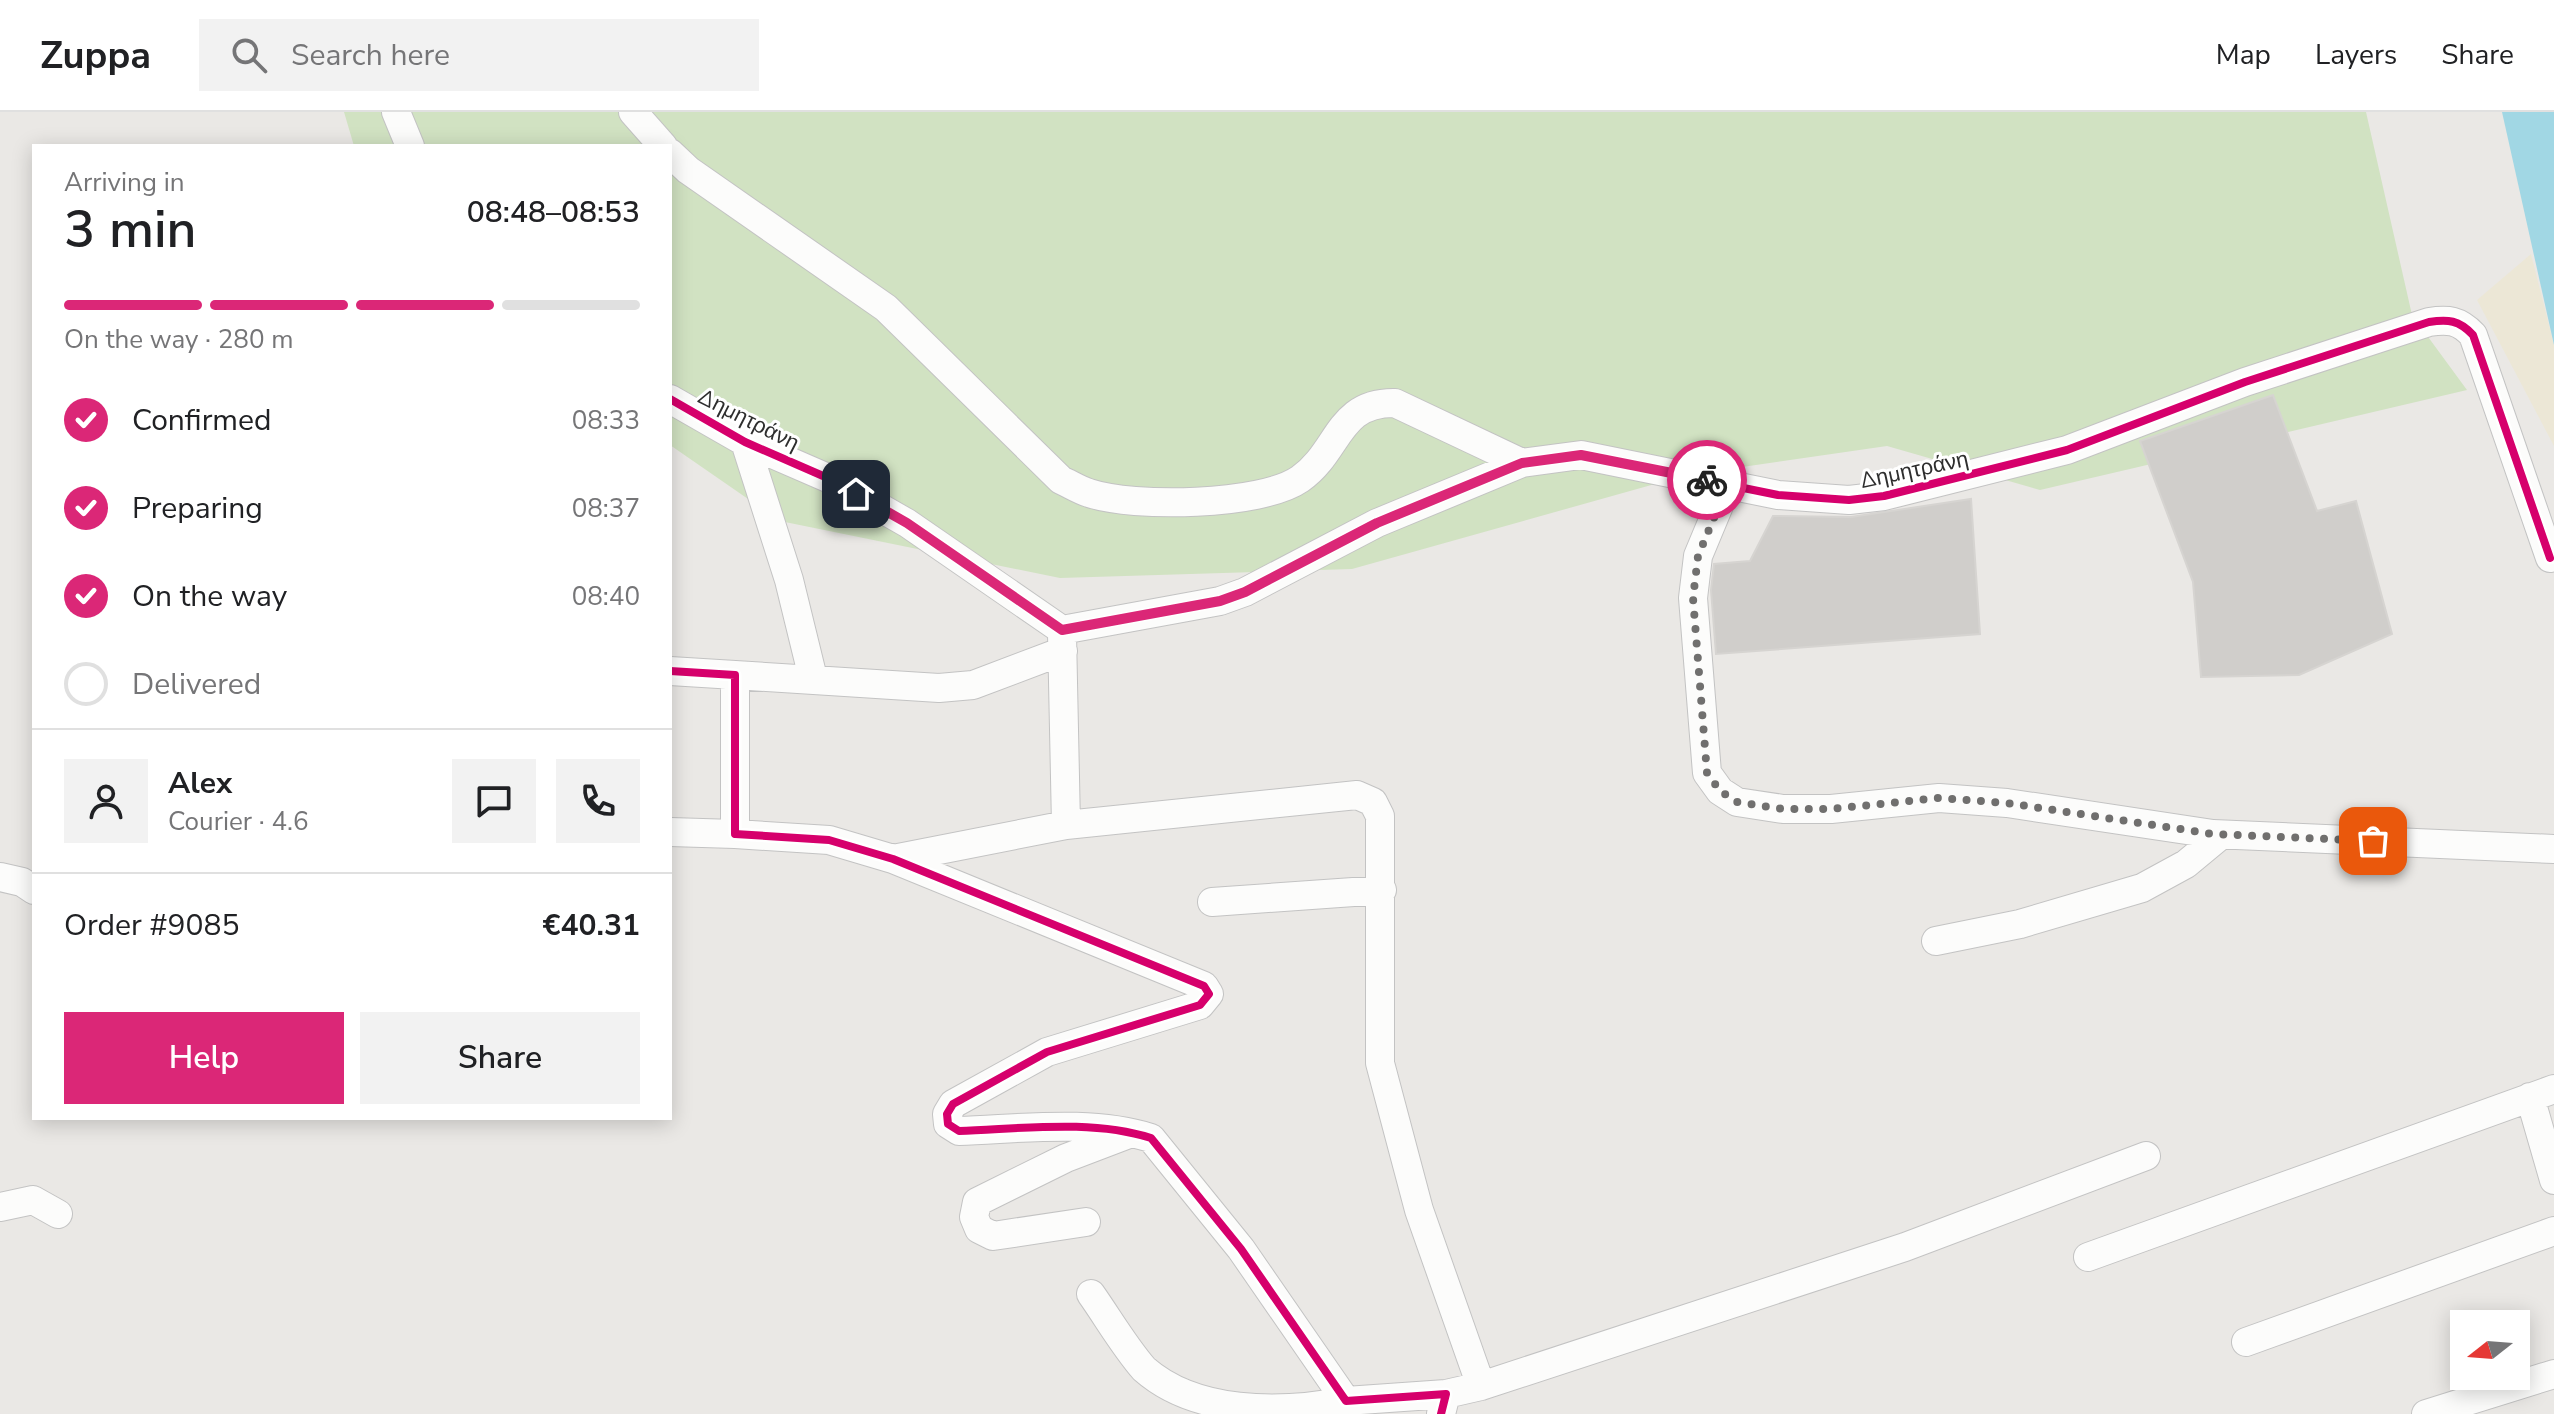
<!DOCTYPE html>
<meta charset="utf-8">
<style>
:root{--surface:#fff;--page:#f2f2f2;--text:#202124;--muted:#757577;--line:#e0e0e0;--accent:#db2777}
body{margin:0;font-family:"Nunito Sans",sans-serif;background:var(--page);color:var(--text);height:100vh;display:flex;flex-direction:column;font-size:30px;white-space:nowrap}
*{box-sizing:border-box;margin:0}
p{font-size:26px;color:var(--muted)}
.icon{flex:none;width:44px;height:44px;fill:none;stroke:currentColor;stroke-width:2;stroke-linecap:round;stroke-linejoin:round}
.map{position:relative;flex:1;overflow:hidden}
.drawer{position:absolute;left:32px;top:32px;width:640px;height:976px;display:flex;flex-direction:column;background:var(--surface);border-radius:0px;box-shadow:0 4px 20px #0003}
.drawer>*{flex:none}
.needle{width:52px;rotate:253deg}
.tools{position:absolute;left:2450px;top:1198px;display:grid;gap:16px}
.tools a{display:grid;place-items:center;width:80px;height:80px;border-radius:0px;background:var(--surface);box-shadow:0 4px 20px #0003;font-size:40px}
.pin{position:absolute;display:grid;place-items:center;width:68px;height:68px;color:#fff;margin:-34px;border-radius:16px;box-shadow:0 4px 12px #0006}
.courier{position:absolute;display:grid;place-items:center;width:80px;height:80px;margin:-40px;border:6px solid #db2777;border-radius:50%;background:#fff;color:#222;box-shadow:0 2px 10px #0007}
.overview em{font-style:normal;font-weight:600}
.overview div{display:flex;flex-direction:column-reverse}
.overview{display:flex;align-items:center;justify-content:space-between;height:136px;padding:0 32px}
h1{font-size:52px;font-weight:600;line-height:60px}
.bar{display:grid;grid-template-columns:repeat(4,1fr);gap:12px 8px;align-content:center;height:96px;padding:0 32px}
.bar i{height:10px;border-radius:6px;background:var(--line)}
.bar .active{background:var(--accent)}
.bar p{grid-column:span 4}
.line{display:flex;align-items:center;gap:20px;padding:0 32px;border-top:2px solid var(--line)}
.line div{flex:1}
.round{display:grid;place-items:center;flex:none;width:84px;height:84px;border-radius:0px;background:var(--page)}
ol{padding:0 32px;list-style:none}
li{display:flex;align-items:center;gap:24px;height:88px}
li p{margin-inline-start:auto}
li .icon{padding:8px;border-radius:50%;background:var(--accent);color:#fff;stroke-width:4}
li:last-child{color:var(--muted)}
li i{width:44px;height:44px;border:4px solid var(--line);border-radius:50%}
.action{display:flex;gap:16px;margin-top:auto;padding:16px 32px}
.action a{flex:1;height:92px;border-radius:0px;background:var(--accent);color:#fff;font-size:32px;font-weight:600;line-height:92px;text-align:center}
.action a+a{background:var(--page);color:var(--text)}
header{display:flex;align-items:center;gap:48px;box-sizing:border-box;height:112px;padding:0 40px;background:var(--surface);border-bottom:2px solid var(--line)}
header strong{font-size:38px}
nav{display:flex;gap:44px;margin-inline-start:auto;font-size:28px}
.search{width:560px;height:72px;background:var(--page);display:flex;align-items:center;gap:20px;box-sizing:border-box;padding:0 28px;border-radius:0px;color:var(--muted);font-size:30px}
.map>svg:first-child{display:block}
.green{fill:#d1e2c2}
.sand{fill:#ece7d6}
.water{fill:#a1d7e4}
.building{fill:#d0cecb;stroke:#d6d4d1;stroke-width:2}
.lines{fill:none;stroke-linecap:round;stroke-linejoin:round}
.minor-casing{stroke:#c3c3c3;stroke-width:30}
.minor{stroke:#fcfcfb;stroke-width:28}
.cycleway-casing{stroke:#fff;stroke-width:13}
.cycleway{stroke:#d6006c;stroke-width:8}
.done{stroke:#706f6e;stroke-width:8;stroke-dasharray:0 14.4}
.route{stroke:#db2777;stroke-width:10}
.labels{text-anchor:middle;stroke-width:6;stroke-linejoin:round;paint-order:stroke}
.street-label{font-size:22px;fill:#2e2e2e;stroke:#fff}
</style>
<header>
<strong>Zuppa</strong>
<div class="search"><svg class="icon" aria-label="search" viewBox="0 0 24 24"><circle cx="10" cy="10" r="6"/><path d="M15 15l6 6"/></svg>Search here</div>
<nav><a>Map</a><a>Layers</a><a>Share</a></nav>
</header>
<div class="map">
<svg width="2554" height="1302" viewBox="0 0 2554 1302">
<rect width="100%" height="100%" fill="#eae8e5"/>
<path class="green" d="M 344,0 L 2366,0 L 2412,203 L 2467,278 L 2040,378 L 1887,334 L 1687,363 L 1352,457 L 1060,466 L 780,409 L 670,333 L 670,34 L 354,34 Z"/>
<path class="sand" d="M 2531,142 L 2554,233 L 2554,334 L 2477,188 Z"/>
<path class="water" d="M 2502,0 L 2554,0 L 2554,233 Z"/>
<path class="building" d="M 2273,283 L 2317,399 L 2356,389 L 2392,522 L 2299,563 L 2201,565 L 2193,470 L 2140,329 Z
M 1971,387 L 1980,522 L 1716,542 L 1711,478 L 1714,452 L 1750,449 L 1773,404 L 1851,405 Z"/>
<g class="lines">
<g class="minor-casing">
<path id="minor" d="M 396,0 L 410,34
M 633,0 L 663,34
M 670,41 L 688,58 L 886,196 L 1061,368 C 1070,372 1079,378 1089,381 C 1133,396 1261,394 1300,367 C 1340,339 1337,290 1395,291 L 1522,351
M 670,287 L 745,330 L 830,367 L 907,411 L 1062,518 L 1220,489 L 1245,480 L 1377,411 L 1522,351 L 1581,343 L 1778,383 L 1849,388 L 1884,384 L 2067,338 L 2245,270 L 2429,210 C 2448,207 2459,208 2473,223 L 2550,446
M 745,330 L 789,468 L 813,566
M 1728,372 L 1698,444 L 1693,486 L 1707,661 L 1720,679 L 1737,690 L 1783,697 L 1831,697 L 1939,686 L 2007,691 L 2213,722 L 2554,737
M 1062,522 L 1066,713
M 670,559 L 735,563 L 735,722 L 829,728 L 893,747 L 1204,874 L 1209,882 L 1200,893 L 1047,940 L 953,992 L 947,1002 L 948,1012 L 959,1019 C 1021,1017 1091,1007 1151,1026 L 1241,1137 L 1346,1289 L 1446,1282 L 1441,1302
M 735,563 L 939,576 L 973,573 L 1063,539
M 670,720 L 735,722
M 893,747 L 1066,713 L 1357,683 L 1373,690 L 1380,704 L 1380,951 L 1419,1098 L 1481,1274 L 1446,1282
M 0,765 L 22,770 L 34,778
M 1212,790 L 1382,778
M 1936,829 L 2020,812 L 2142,776 L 2186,752 L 2221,723
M 2530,985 L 2554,1068
M 0,1095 L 33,1088 L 58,1102
M 1086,1110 L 993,1124 L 979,1117 L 974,1105 L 977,1090 L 1066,1046 L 1129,1022
M 2088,1145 L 2554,977
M 1091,1182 C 1108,1206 1124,1234 1144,1257 C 1195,1302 1279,1302 1346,1289
M 2246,1230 L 2554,1119
M 1481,1274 L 1905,1135 L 2146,1044
M 2426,1302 L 2554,1262"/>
</g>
<use href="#minor" class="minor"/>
<g class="cycleway-casing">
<path id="cycleway" d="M 670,287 L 745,330 L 830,367 L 907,411 L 1062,518 L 1220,489 L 1245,480 L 1377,411 L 1522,351 L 1581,343 L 1778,383 L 1849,388 L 1884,384 L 2067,338 L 2245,270 L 2429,210 C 2448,207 2459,208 2473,223 L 2550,446
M 670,559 L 735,563 L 735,722 L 829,728 L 893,747 L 1204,874 L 1209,882 L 1200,893 L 1047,940 L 953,992 L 947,1002 L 948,1012 L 959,1019 C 1021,1017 1091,1007 1151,1026 L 1241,1137 L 1346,1289 L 1446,1282 L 1441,1302"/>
</g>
<use href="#cycleway" class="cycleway"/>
</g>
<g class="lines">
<path class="done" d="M 1707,368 L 1728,372 L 1698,444 L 1693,486 L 1707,661 L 1720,679 L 1737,690 L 1783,697 L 1831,697 L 1939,686 L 2007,691 L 2213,722 L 2373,729"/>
<path class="route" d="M 856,382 L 907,411 L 1062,518 L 1220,489 L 1245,480 L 1377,411 L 1522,351 L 1581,343 L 1707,368"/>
</g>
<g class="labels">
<g class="street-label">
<text transform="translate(749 307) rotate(27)" y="8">Δημητράνη</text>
<text transform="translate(1914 357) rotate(-12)" y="8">Δημητράνη</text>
</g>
</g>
</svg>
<div class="tools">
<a><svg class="needle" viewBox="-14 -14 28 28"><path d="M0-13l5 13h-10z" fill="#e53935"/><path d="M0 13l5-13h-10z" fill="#757577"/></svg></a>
</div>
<div class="pin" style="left:2373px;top:729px;background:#ea580c"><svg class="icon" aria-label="bag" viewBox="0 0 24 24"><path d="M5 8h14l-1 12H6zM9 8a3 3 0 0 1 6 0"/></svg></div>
<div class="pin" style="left:856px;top:382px;background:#1f2937"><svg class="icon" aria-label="home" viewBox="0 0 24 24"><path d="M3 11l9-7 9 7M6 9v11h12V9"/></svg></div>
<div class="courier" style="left:1707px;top:368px"><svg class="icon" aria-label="bike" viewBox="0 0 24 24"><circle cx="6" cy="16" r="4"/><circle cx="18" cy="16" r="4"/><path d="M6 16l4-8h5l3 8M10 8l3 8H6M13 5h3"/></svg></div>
<section class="drawer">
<div class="overview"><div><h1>3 min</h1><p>Arriving in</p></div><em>08:48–08:53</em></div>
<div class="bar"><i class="active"></i><i class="active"></i><i class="active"></i><i></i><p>On the way · 280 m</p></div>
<ol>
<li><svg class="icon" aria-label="check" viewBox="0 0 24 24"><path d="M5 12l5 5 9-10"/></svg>Confirmed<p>08:33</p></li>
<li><svg class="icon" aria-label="check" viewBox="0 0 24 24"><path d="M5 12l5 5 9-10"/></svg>Preparing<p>08:37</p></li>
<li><svg class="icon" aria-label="check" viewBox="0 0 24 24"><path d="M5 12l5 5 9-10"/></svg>On the way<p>08:40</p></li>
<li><i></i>Delivered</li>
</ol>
<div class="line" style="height:144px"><a class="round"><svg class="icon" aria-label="person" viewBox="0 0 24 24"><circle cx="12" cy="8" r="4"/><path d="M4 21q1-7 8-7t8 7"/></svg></a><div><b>Alex</b><p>Courier · 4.6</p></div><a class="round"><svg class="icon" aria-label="chat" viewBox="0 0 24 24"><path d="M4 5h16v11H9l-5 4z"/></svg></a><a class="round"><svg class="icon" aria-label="phone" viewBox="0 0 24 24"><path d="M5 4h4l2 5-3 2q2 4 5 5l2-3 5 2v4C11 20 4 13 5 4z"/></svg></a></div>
<div class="line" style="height:104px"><div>Order #9085</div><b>€40.31</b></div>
<div class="action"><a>Help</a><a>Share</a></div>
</section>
</div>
